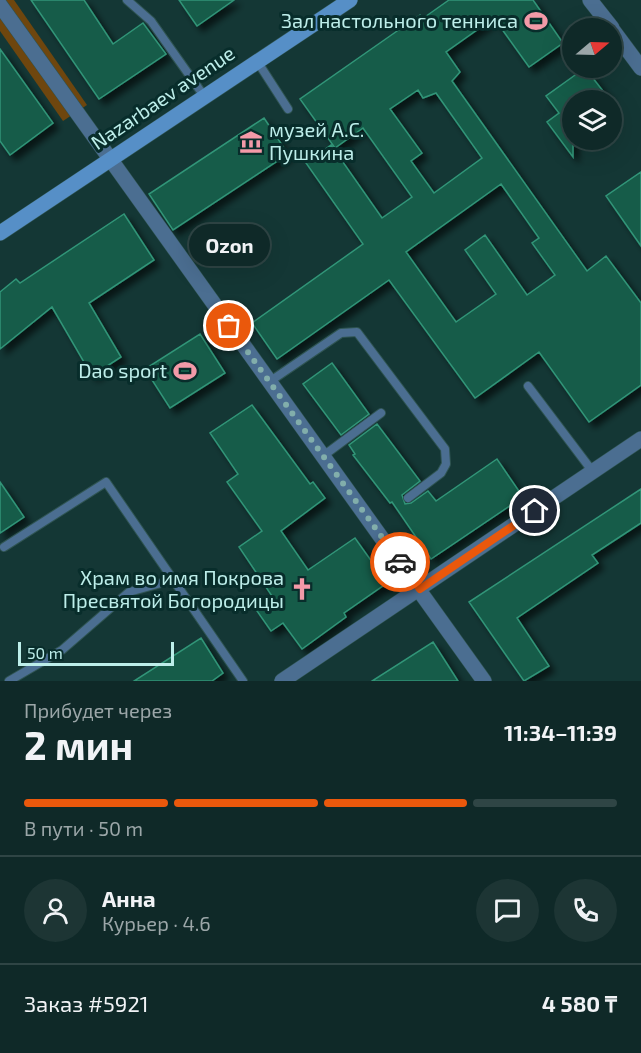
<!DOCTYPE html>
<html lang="ru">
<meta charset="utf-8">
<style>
:root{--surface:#0f2928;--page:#1d3534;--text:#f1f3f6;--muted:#9ba6a8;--line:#2f4545;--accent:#ea580c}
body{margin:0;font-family:"Exo 2",sans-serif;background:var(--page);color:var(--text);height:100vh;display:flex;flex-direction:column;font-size:22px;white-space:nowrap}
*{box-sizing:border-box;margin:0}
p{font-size:20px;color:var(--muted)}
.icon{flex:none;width:33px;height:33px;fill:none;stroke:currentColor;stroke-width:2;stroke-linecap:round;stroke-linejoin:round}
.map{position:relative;height:681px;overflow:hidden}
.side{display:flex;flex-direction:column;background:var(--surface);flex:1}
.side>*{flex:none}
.needle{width:39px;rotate:71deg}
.buttons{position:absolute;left:562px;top:18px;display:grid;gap:12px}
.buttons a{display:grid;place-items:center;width:60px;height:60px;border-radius:50%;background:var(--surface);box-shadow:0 6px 24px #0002,0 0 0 2px var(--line);font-size:30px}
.scale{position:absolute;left:18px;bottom:15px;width:156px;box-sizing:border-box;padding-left:6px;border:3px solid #bdeeea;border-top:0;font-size:16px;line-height:21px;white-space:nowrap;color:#bdeeea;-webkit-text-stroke:4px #082d2b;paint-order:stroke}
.pin{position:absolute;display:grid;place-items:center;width:51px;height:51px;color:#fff;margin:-26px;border:3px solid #fff;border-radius:50%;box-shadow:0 2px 6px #0007}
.courier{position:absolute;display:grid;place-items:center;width:60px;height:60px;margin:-30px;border:4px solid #ea580c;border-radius:50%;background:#fff;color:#222;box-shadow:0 2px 8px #0007}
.bubble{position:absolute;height:42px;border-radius:21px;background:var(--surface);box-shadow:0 6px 24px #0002,0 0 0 2px var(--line);font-size:20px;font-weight:700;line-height:42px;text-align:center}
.summary em{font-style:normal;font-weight:700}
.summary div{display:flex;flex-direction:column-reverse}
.summary{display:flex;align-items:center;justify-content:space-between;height:102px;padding:0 24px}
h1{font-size:39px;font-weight:700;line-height:45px}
.bar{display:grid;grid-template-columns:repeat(4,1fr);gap:9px 6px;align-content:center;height:72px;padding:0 24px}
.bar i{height:8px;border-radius:4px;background:var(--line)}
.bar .selected{background:var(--accent)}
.bar p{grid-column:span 4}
.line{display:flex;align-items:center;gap:15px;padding:0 24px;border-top:2px solid var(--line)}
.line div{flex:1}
.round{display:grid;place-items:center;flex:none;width:63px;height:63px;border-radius:32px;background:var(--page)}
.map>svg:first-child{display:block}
.green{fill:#6e460e}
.building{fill:#165b48;stroke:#319578;stroke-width:1.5;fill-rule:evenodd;filter:url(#shadow)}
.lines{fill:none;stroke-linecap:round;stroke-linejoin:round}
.lane-casing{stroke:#2f5452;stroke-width:10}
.street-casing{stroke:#2f5452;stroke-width:16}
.secondary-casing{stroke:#2f5452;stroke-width:16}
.lane{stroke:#4b6e91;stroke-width:8}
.street{stroke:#4b6e91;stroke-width:15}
.secondary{stroke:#568fc7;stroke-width:15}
.done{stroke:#82aeab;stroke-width:6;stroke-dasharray:0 10.8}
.route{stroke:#ea580c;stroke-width:8}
.labels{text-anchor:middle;stroke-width:6;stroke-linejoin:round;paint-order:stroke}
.poi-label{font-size:20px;fill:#bdeeea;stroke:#082d2b;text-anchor:end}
.street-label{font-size:20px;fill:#bdeeea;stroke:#082d2b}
</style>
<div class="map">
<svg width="641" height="681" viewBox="0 0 641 681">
<defs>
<filter id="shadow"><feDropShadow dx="5.5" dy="5.5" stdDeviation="3" flood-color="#0009"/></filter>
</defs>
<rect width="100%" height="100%" fill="#143735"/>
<path class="green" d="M 0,0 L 14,0 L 87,105 L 63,121 L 0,31 Z"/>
<path class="building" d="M 31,0 L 84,0 L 113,44 L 143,23 L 166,54 L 99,99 Z
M 179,0 L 234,0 L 197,26 Z
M 449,0 L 533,0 L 563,43 L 529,67 L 494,18 L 446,52 L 460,72 L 452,81 L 587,271 L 606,256 L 641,303 L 641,385 L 589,422 L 539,352 L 475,398 L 389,280 L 277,359 L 252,323 L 363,244 L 306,163 L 331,145 L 382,218 L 412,197 L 363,128 L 335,148 L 300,99 L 420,15 L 422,19 ZM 418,90 L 423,98 L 436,93 L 482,158 L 434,193 L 411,161 L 422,153 L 390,109 ZM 501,184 L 539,238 L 532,243 L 555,275 L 527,295 L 485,235 L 465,250 L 496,294 L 456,322 L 406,252 Z
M 0,49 L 53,123 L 10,155 L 0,141 Z
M 585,68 L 610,100 L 573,100 L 573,157 L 547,122 L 559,113 L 546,96 Z
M 264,118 L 288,154 L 173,230 L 149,194 Z
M 641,172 L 641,246 L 606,196 Z
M 124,214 L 154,260 L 89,303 L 121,357 L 92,376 L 52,307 L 0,349 L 0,292 L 16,279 L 20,283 Z
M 200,334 L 225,373 L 170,408 L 145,369 Z
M 332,363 L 369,414 L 341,435 L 303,384 Z
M 252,405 L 310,484 L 313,482 L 325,498 L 281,531 L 308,570 L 355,538 L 387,583 L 344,613 L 346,617 L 302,649 L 283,623 L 271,631 L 257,611 L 274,599 L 239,547 L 262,531 L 227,482 L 238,474 L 210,433 Z
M 377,424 L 420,481 L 402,495 L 405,504 L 411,503 L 428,491 L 436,501 L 497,459 L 523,497 L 431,559 L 392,502 L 390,503 L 353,455 L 355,454 L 349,445 Z
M 0,482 L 24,517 L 0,533 Z
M 641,489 L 641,523 L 592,555 L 598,563 L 517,618 L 549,666 L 524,681 L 469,602 Z
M 201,638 L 223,673 L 212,681 L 134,681 Z
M 433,642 L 458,681 L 372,681 Z"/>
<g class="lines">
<g class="lane-casing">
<path id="lane" d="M 127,0 L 151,21 L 204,96
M 257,61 L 288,109
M 269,382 L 341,333 L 357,332 L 445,449 L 446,464 L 441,473 L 408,498
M 528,386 L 593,472
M 323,456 L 381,413
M 4,547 L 106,482 L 243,681
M 9,681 L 62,650 L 129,592 L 172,580"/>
</g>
<g class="street-casing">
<path id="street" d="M 590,0 L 612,28
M 0,5 L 484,681
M 612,29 L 641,68
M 282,681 L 641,439"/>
</g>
<g class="secondary-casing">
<path id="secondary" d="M 0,233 L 350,0"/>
</g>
<use href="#lane" class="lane"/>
<use href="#street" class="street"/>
<use href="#secondary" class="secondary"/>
</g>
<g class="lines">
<path class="done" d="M 229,326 L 400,562"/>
<path class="route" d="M 400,562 L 420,589 L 535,511"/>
</g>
<defs>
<g id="stadium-bare" transform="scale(1.8)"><path d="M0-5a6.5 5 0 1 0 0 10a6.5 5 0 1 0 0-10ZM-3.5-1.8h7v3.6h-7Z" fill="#f39aa8" stroke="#082d2b" stroke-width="2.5" paint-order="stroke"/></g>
<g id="museum-bare" transform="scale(1.8)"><path d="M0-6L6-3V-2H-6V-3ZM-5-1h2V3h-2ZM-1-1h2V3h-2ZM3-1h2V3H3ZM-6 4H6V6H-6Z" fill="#f39aa8" stroke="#082d2b" stroke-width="2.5" paint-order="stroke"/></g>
<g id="church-bare" transform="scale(1.8)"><path d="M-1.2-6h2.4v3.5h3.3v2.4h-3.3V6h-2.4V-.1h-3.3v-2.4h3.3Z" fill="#f39aa8" stroke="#082d2b" stroke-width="2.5" paint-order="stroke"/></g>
</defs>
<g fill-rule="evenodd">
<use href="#stadium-bare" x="536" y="21"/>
<use href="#museum-bare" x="251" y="142"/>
<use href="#stadium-bare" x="185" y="371"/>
<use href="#church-bare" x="302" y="589"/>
</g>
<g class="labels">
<g class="poi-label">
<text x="518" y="28">Зал настольного тенниса</text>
<text x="269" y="137" text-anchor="start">музей А.С.<tspan x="269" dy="23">Пушкина</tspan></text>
<text x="167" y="378">Dao sport</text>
<text x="284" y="585">Храм во имя Покрова<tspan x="284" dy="23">Пресвятой Богородицы</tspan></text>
</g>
<g class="street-label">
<text transform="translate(163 98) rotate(-34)" y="7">Nazarbaev avenue</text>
</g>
</g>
</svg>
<div class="buttons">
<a><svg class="needle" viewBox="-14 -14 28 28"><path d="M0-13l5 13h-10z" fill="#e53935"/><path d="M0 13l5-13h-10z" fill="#9ba6a8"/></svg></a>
<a><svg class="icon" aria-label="layers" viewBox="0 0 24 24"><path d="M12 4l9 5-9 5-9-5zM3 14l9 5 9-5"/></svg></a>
</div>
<div class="scale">50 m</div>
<div class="pin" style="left:229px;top:326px;background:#ea580c"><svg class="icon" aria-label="bag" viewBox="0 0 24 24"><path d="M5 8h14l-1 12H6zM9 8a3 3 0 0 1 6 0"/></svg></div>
<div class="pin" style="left:535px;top:511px;background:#1f2937"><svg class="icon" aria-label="home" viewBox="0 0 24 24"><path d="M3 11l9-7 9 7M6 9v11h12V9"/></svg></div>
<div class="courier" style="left:400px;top:562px"><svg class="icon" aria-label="car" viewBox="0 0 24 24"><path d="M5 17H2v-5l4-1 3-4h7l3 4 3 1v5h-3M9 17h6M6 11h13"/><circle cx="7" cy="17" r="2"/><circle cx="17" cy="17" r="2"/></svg></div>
<div class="bubble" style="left:189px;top:224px;width:81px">Ozon</div>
</div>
<section class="side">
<div class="summary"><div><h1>2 мин</h1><p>Прибудет через</p></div><em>11:34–11:39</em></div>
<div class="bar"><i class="selected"></i><i class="selected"></i><i class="selected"></i><i></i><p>В пути · 50 m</p></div>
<div class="line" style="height:108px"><a class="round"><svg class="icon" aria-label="person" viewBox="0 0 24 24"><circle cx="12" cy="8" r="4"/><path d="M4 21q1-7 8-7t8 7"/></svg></a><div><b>Анна</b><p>Курьер · 4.6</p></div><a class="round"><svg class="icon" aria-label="chat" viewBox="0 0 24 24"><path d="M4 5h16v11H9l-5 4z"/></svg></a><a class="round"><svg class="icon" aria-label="phone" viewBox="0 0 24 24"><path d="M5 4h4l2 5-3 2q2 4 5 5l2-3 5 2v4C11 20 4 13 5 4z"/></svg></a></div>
<div class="line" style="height:78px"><div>Заказ #5921</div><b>4 580 ₸</b></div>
</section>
